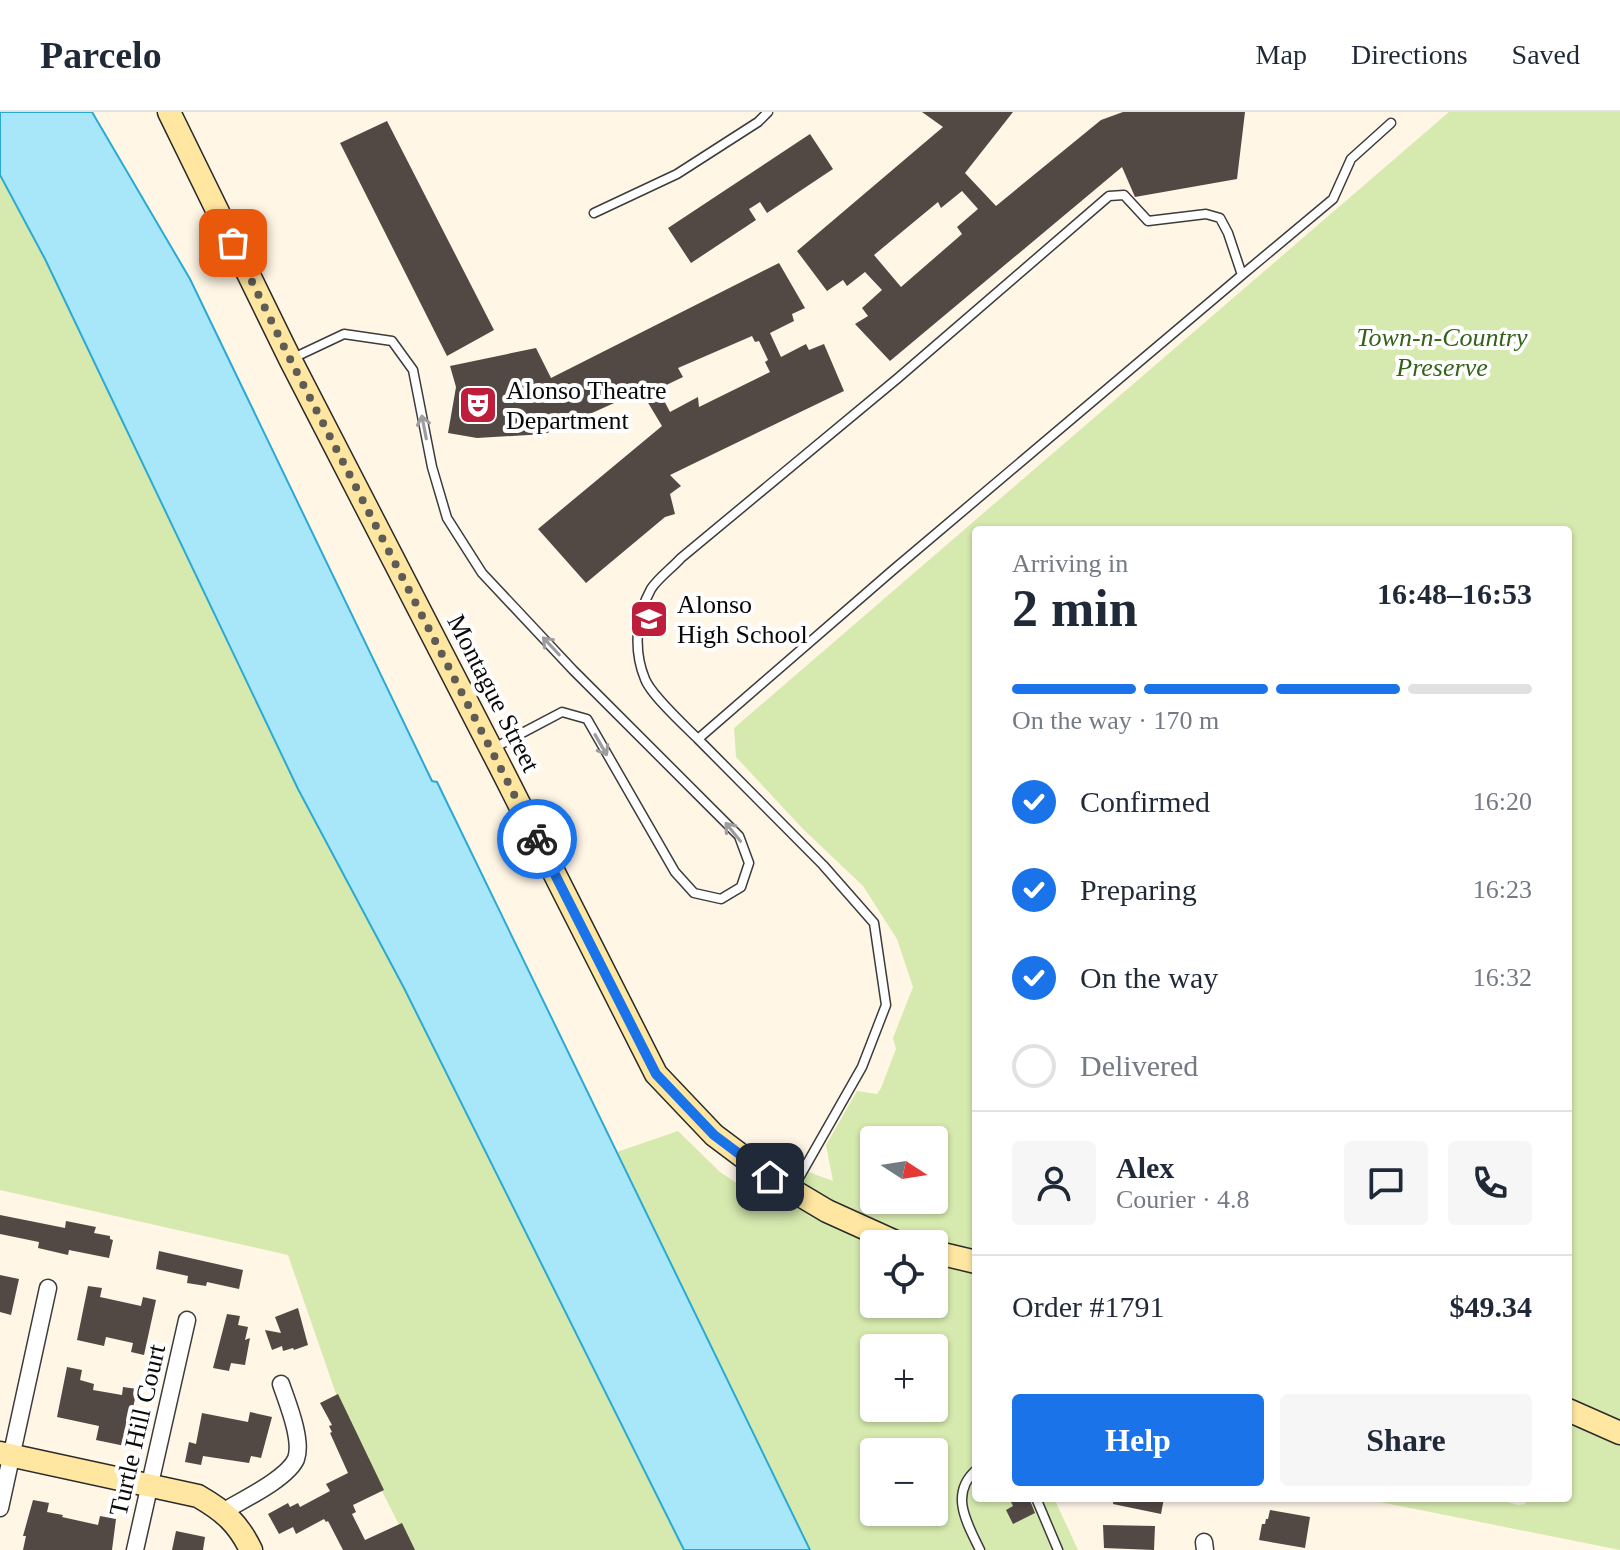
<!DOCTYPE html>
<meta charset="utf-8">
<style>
:root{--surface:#fff;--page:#f6f6f7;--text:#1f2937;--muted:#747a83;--line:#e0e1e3;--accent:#1a73e8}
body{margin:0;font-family:"Times New Roman",serif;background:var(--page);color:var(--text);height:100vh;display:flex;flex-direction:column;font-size:30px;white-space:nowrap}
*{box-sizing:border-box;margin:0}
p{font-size:26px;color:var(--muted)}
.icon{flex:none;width:44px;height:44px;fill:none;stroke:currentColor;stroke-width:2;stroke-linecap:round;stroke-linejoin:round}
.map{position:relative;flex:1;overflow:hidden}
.details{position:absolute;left:972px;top:414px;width:600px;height:976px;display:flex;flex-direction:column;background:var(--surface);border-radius:8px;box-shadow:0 2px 6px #0004}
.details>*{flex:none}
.needle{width:52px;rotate:102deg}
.fabs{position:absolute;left:860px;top:1014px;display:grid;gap:16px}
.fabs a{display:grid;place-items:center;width:88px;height:88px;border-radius:8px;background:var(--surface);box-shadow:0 2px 6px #0004;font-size:40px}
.pin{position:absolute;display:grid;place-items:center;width:68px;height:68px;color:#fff;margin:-34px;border-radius:16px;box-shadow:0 4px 12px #0006}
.courier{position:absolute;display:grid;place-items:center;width:80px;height:80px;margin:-40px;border:6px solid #1a73e8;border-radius:50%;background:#fff;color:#222;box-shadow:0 2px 10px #0007}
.overview em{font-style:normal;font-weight:800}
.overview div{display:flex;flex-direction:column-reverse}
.overview{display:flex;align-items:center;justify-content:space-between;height:136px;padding:0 40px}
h1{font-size:52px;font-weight:800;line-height:60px}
.bar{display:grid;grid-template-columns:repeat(4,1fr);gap:12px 8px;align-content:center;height:96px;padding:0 40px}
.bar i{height:10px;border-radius:6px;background:var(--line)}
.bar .on{background:var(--accent)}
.bar p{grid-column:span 4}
.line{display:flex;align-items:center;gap:20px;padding:0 40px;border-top:2px solid var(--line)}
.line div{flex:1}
.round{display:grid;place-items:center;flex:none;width:84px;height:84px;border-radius:8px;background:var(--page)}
ol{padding:0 40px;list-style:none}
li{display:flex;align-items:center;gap:24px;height:88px}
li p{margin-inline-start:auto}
li .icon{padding:8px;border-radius:50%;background:var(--accent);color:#fff;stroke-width:4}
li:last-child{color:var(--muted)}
li i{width:44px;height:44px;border:4px solid var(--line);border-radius:50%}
.primary-button{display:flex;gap:16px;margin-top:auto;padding:16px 40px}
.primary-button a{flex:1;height:92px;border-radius:8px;background:var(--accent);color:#fff;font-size:32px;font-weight:800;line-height:92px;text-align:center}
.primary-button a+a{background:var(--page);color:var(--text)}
header{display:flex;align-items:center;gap:48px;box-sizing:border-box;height:112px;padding:0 40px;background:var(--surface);border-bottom:2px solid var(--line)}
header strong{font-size:38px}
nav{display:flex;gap:44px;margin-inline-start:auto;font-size:28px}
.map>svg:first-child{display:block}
.green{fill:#d6eaaf;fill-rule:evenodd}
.water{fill:#a8e7f9;stroke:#2ca9d3;stroke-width:2}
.building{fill:#524945;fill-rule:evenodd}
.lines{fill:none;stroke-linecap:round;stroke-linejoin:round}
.lane-casing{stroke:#3c3c3c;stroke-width:11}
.street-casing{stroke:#3c3c3c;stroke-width:19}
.secondary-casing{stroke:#2b2b2b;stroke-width:25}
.lane{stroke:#fff;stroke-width:8}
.street{stroke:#fff;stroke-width:16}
.secondary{stroke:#ffe7a1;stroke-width:22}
.oneway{stroke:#9d9d9d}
.done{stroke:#5f5c56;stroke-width:8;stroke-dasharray:0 14.4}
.route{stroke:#1a73e8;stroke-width:10}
.labels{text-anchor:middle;stroke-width:8;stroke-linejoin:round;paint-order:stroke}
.park-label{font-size:26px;font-style:italic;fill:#336218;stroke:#fff}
.poi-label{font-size:26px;fill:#090909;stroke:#fff;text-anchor:start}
.street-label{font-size:26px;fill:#090909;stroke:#fff}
</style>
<header>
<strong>Parcelo</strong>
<nav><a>Map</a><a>Directions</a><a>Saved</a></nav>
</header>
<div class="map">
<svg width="1620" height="1438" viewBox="0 0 1620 1438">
<rect width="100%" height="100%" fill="#fff6e6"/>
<path class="green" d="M 1449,0 L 1620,0 L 1620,1312 L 1568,1288 L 1568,418 L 976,418 L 976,1141 L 905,1125 L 831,1092 L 800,1073 L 806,1059 L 833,1069 L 826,1033 L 857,979 L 877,982 L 881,976 L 896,937 L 893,926 L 913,875 L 897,827 L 863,774 L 803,717 L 736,645 L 734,616 ZM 874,1028 L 934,1028 L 934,1088 L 874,1088 Z
M 0,63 L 45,147 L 298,677 L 404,876 L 684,1438 L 412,1438 L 344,1305 L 288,1143 L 0,1078 Z
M 678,1019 L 720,1060 L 747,1078 L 790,1100 L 794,1090 L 874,1132 L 874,1192 L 934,1192 L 934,1149 L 976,1158 L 976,1386 L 1054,1386 L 1078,1438 L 810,1438 L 617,1040 ZM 874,1236 L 934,1236 L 934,1296 L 874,1296 ZM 874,1340 L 934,1340 L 934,1400 L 874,1400 Z
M 1568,1307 L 1620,1330 L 1620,1438 L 1360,1386 L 1492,1386 L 1518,1393 L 1525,1392 L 1528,1386 L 1568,1386 Z"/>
<path class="water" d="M 0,0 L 92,0 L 190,167 L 432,669 L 437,670 L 810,1438 L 684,1438 L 404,876 L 298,677 L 45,147 L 0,63 Z"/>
<path class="building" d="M 922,0 L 1013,0 L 965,61 L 996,94 L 1101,8 L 1123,0 L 1245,0 L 1237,67 L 1135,85 L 1122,55 L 890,249 L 855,212 L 868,204 L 862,196 L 882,178 L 865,160 L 847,174 L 843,168 L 827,179 L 797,139 L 943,15 ZM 962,79 L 978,97 L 957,115 L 962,122 L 901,175 L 874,143 L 938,90 L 941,96 Z
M 387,9 L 494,218 L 447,244 L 340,31 Z
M 810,22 L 833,57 L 767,101 L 760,90 L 749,97 L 756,108 L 691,151 L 668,116 Z
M 779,151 L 805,196 L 792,202 L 794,209 L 770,221 L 781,245 L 806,232 L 809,238 L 824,232 L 844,279 L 670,363 L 681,374 L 670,382 L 675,402 L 665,405 L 586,471 L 538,417 L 662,314 L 641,279 L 545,322 L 477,326 L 448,321 L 456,275 L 450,254 L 536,236 L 551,266 ZM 752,224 L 755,230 L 759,229 L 768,248 L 765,250 L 770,260 L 699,295 L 698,285 L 670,300 L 658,277 L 683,265 L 678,256 Z
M 0,1103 L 65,1116 L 66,1109 L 96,1115 L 94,1121 L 110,1124 L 110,1127 L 113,1128 L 109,1146 L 69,1138 L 68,1143 L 38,1136 L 39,1130 L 0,1122 Z
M 159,1139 L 243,1158 L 239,1177 L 207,1170 L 206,1174 L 187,1171 L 188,1164 L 156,1157 Z
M 0,1163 L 19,1167 L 11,1203 L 0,1200 Z
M 88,1174 L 102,1176 L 100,1185 L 141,1194 L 143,1185 L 156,1188 L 144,1243 L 131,1240 L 133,1231 L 106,1225 L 104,1234 L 77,1228 Z
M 298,1196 L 308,1233 L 294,1238 L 293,1236 L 283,1239 L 282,1234 L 272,1238 L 265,1218 L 281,1221 L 275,1205 Z
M 227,1202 L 240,1204 L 238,1213 L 248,1215 L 245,1228 L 250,1226 L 245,1253 L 231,1251 L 229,1259 L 213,1256 Z
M 67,1255 L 82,1258 L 80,1268 L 94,1272 L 93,1278 L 122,1283 L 123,1275 L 137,1277 L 125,1334 L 96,1328 L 99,1314 L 57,1305 Z
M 338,1282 L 384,1378 L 353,1393 L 356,1400 L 352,1402 L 365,1428 L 402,1411 L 415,1438 L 343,1438 L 328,1409 L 326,1410 L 324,1407 L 296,1422 L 293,1415 L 279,1422 L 268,1402 L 288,1391 L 290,1395 L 298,1391 L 300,1395 L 330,1379 L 326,1372 L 348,1361 L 330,1321 L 332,1320 L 329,1314 L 332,1313 L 320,1291 Z
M 250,1300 L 272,1305 L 261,1346 L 251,1344 L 249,1351 L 203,1344 L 201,1353 L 185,1350 L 189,1330 L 196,1332 L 202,1301 L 248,1310 Z
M 1009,1386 L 1029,1386 L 1035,1401 L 1013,1412 L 1006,1398 L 1013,1394 Z
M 1114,1386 L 1164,1386 L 1161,1402 L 1113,1392 Z
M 33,1388 L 49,1391 L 47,1400 L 63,1403 L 62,1405 L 98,1413 L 100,1404 L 116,1407 L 112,1438 L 23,1438 L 26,1424 L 23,1424 Z
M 1270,1398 L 1310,1405 L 1305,1436 L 1259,1428 L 1262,1412 L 1265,1412 L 1266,1407 L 1268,1407 Z
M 1103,1413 L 1155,1414 L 1154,1438 L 1104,1436 Z
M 176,1419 L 205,1425 L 203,1438 L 172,1438 Z"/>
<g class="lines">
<g class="lane-casing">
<path id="lane" d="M 594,101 L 677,62 L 758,10 L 768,0
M 1242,163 L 1333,87 L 1351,47 L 1391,11
M 291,247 L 344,222 L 392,229 L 413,258 L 432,355 L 447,406 L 482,461 L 573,558 L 739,724 L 749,751 L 741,775 L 721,787 L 694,781 L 675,760 L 587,607 L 562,600 L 492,637
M 698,627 L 893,458 L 1242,163 L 1228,121 L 1220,106 L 1206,102 L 1148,109 L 1124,83 L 1109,84 L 898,266 L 681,446 C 672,456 658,466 651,477 C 636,504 633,538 645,567 C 651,583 685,614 698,627 L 823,753 L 874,811 L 886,893 L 862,955 L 792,1078
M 976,1358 C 949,1382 967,1411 980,1438
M 1036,1386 L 1058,1438"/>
</g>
<g class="street-casing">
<path id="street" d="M 0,1396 L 48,1176
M 224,1399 C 242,1388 287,1367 296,1347 C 303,1328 287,1290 281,1272
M 1204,1430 L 1205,1438
M 135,1438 L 187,1208"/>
</g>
<g class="secondary-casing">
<path id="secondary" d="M 169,0 L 290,247 L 503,660 L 656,962 L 714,1023 L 770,1065 L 827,1099 L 900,1132
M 934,1140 L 976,1150
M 1568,1298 L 1620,1321
M 0,1341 L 198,1384 C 224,1399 238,1411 251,1438"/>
</g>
<use href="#lane" class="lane"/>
<use href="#street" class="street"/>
<use href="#secondary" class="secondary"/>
</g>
<defs><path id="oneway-shaft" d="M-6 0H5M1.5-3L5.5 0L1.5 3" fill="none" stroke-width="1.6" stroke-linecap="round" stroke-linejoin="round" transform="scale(2)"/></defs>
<g class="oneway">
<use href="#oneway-shaft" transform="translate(424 315) rotate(-101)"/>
<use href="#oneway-shaft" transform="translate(551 534) rotate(-133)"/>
<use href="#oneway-shaft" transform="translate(601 633) rotate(60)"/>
<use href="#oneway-shaft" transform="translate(733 720) rotate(-129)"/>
</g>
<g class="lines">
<path class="done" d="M 233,131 L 290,247 L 537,727"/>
<path class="route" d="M 537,727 L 656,962 L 714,1023 L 770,1065"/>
</g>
<defs>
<g id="theatre-square" transform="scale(2)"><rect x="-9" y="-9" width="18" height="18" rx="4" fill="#be1d3c" stroke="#fff"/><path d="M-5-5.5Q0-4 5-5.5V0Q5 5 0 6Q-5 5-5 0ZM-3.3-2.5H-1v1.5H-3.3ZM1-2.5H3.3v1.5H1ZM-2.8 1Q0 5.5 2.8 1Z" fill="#fff"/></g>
<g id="school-square" transform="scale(2)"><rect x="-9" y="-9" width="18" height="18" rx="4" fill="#be1d3c" stroke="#fff"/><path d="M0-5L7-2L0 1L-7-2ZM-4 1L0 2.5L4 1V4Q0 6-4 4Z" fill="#fff"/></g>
</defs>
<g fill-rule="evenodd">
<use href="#theatre-square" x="478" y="293"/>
<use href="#school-square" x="649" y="507"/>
</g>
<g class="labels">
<g class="park-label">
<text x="1442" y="234">Town-n-Country<tspan x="1442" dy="30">Preserve</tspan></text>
</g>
<g class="poi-label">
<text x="506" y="287">Alonso Theatre<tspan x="506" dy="30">Department</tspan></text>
<text x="677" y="501">Alonso<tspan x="677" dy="30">High School</tspan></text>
</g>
<g class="street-label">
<text transform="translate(494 581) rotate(63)" y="9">Montague Street</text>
<text transform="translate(137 1318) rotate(-77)" y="9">Turtle Hill Court</text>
</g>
</g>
</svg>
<div class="fabs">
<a><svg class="needle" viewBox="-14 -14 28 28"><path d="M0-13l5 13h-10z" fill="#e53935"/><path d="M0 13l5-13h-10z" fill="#747a83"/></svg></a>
<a><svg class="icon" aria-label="locate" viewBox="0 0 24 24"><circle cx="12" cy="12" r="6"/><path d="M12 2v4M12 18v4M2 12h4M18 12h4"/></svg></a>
<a>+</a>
<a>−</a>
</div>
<div class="pin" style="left:233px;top:131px;background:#ea580c"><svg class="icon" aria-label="bag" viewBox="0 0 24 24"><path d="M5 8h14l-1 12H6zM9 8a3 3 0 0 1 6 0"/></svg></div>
<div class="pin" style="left:770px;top:1065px;background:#1f2937"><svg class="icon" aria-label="home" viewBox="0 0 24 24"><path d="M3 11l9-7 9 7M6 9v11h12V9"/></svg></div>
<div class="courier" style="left:537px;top:727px"><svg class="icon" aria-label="bike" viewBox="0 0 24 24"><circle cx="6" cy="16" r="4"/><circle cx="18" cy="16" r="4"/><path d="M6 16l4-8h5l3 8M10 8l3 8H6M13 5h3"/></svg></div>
<section class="details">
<div class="overview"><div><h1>2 min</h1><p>Arriving in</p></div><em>16:48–16:53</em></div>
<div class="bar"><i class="on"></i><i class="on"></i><i class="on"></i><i></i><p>On the way · 170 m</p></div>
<ol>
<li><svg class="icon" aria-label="check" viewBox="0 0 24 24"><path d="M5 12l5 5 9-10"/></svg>Confirmed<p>16:20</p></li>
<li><svg class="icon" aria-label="check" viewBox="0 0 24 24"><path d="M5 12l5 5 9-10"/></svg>Preparing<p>16:23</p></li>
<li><svg class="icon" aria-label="check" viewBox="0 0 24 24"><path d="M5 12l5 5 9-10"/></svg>On the way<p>16:32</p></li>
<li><i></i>Delivered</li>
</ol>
<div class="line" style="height:144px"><a class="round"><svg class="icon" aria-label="person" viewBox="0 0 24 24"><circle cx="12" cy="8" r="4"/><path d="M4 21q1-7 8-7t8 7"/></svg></a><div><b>Alex</b><p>Courier · 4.8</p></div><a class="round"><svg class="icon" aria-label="chat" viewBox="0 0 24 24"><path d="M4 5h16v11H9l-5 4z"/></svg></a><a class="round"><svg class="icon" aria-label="phone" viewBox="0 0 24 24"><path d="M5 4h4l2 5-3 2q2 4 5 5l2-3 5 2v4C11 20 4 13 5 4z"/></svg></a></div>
<div class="line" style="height:104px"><div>Order #1791</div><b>$49.34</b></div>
<div class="primary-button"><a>Help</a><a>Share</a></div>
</section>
</div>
